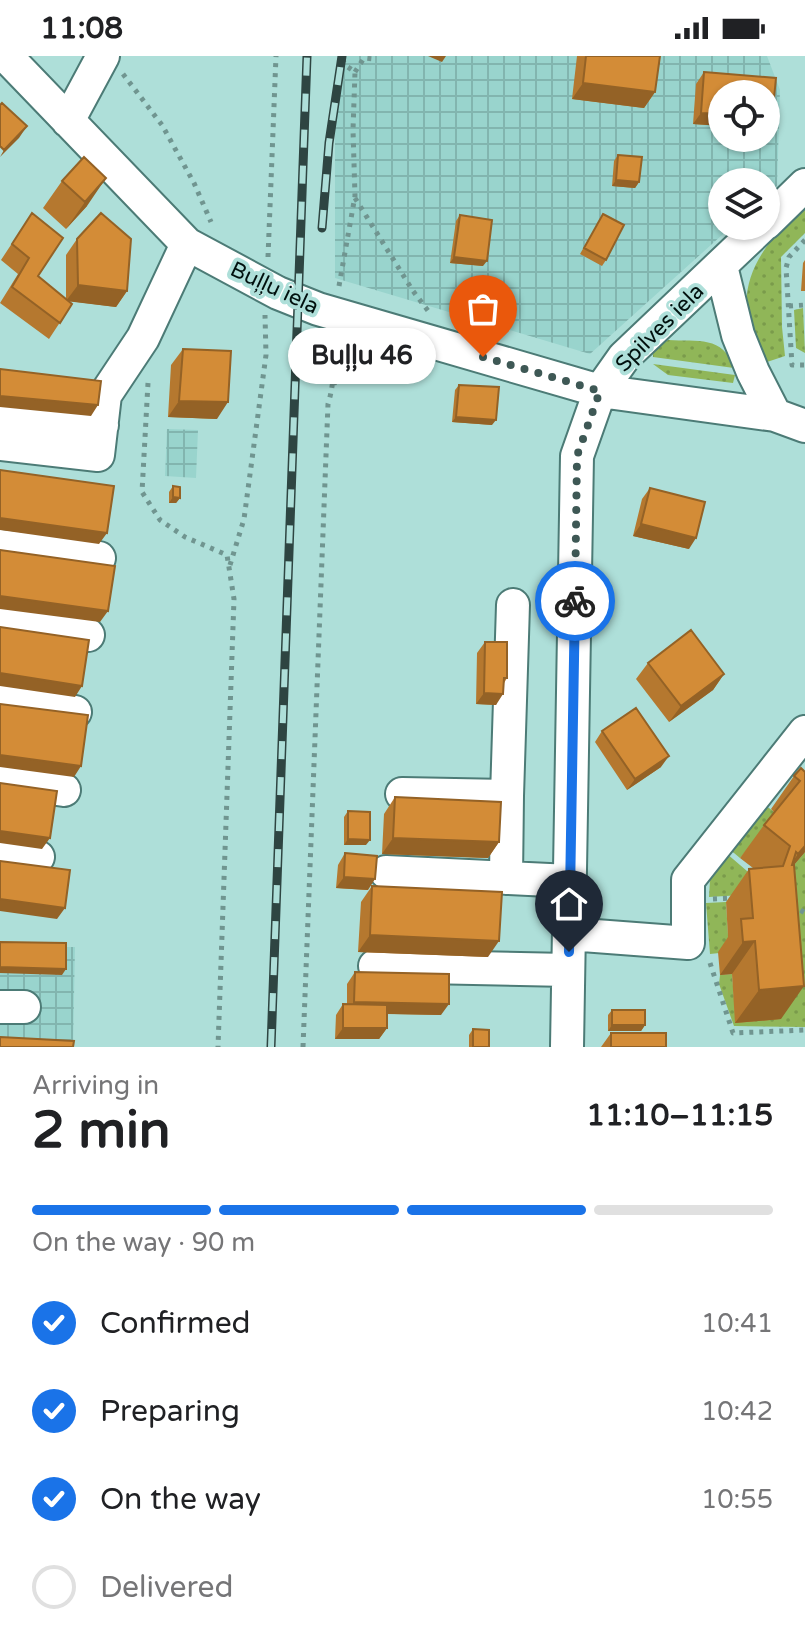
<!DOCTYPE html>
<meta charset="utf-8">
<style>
:root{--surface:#fff;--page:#f2f2f2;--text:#202124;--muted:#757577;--line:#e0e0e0;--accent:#1a73e8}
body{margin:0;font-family:"Varela Round",sans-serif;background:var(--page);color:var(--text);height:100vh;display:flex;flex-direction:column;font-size:30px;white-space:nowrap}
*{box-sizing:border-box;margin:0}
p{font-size:26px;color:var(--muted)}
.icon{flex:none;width:44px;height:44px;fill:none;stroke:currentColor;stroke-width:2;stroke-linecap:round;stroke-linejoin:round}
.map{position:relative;height:991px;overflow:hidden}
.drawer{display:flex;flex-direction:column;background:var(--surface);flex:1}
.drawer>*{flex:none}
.controls{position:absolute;left:708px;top:24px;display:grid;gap:16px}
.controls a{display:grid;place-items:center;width:72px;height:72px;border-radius:50%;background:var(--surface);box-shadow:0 2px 6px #0004;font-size:40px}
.pin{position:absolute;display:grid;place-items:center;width:68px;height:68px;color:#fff;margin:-82px -34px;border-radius:50% 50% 50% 0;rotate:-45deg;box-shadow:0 0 8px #0007}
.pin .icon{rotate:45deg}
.courier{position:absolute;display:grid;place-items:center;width:80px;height:80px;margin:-40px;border:6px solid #1a73e8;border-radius:50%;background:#fff;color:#222;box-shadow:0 2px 10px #0007}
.bubble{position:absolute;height:56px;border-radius:28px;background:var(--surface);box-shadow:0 2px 6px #0004;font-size:26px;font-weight:800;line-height:56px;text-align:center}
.summary em{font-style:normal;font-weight:800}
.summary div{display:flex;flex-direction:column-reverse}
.summary{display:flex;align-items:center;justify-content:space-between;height:136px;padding:0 32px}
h1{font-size:52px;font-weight:800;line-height:60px}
.bar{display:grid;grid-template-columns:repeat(4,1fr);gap:12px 8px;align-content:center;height:96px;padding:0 32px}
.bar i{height:10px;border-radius:6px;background:var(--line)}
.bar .on{background:var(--accent)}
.bar p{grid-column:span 4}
ol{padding:0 32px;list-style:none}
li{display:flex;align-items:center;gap:24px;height:88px}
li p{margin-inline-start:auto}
li .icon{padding:8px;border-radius:50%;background:var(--accent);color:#fff;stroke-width:4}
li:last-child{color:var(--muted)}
li i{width:44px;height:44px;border:4px solid var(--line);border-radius:50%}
.status{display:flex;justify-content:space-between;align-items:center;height:56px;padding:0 40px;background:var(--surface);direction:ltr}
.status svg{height:22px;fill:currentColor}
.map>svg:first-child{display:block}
.industrial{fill:url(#industrial-grid);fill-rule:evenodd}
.grass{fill:url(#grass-dots)}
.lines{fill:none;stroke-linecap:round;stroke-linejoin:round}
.minor-casing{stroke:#4c7b76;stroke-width:36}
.path{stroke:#709590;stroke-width:5;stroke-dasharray:4 6;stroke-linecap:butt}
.minor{stroke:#fff;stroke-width:32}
.rail-casing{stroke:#2e4542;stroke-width:9}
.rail{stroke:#aedfd9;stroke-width:6;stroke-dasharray:18;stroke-linecap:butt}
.wall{fill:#b5782f}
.shaded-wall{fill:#946226}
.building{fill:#d38c37;stroke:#946226;stroke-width:2}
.done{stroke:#3e5855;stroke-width:8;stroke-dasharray:0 14.4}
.route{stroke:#1a73e8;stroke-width:10}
.labels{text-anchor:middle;stroke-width:8;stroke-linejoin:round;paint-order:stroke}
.street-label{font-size:22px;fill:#01100e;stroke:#aedfd9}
</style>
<div class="status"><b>11:08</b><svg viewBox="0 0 49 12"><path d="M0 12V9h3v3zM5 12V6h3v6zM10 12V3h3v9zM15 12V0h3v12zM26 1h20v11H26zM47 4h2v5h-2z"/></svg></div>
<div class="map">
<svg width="805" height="991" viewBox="0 0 805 991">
<defs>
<pattern id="industrial-grid" width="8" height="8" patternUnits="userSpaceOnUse" patternTransform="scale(2)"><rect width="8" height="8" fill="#99d4cd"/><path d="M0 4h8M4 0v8" fill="none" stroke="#82b5af"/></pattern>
<pattern id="grass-dots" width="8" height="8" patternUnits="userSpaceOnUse" patternTransform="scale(2)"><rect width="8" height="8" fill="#90b658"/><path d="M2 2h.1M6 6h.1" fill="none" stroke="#7a9b4b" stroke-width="1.8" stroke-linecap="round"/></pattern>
</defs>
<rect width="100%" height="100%" fill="#aedfd9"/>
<path class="industrial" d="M 340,0 L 767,0 L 780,34 L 777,130 L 766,140 L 766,126 L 722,126 L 722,170 L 732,170 L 590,298 L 335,222 L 335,68 ZM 722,38 L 766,38 L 766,82 L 722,82 Z
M 167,373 L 198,374 L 196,422 L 165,420 Z
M 0,891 L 75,891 L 73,991 L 0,991 Z"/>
<path class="grass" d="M 805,148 L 805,177 L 781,201 L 782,271 L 785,300 L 767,306 C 724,239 755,196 805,148 Z
M 803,252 L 805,297 L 796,292 L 794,254 Z
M 668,284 C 698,286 723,279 734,312 L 653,301 L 653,294 Z
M 653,308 L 735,319 L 733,327 L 668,319 Z
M 765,749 L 777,758 L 740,802 L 728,792 Z
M 805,796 L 805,971 L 734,970 L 719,928 L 720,919 L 732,918 L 736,967 L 775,831 Z
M 726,797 L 761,827 L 758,838 L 709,841 L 710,824 Z
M 726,846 L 729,896 L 710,898 L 706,847 Z"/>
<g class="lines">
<g class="minor-casing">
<path id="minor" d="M 6,0 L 187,188 L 278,237 L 318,253 L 600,335 L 775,359 L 805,370
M 68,65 L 103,0
M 766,167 L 805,129
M 721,210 L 738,279 L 753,316 L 775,359
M 0,366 L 102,369
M 0,388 L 98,399 L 105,339 L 143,282 L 187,188
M 0,490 L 99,502
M 0,568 L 88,579
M 0,644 L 75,656
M 0,725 L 64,734
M 402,738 L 507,740 L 506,822
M 507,740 L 513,549
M 0,796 L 38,801
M 386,816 L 570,825
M 569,878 L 688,887 L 688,824 L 805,676
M 375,910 L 568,914
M 0,951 L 24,951
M 567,991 L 577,400 L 600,335 L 624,301 L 762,170"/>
</g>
<path class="path" d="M 355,16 L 364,2 L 374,3
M 123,18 L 162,69 L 194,127 L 211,166
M 355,142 L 413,235 L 429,256
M 805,184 L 789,201 L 786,212 L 792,309 L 805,309
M 268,201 L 276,0
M 339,230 L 355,140 L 353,74 L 355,16 L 345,9 L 341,0
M 789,250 L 805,249
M 148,327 L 142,436 L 160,464 L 185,481 L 227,499 L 234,543 L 218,991
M 334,328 L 363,293
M 230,509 L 244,463 L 266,299 L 265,259
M 713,843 L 735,842
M 792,849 L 805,857
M 710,907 L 733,977 L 805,974
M 303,991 L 328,348 C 335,325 334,309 329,286"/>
<use href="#minor" class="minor"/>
<g class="rail-casing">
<path id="rail" d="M 322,172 L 329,87 L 342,0
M 271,991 L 307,0"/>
</g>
<use href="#rail" class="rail"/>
</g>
<path class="wall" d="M 577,0 L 660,0 L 655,36 L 644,52 L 572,43 Z
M 704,16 L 776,22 L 772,62 L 766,72 L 766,38 L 722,38 L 722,70 L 693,68 L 696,28 Z
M 618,99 L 639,126 L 635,132 L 612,130 L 614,105 Z
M 84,101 L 87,150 L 66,173 L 43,152 L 62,125 Z
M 32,157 L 38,220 L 66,244 L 66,199 L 77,183 L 127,235 L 116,251 L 69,245 L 72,248 L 49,283 L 0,247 L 18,218 L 1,204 Z
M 603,158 L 606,204 L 602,210 L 580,198 Z
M 460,159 L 483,210 L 450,207 L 456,165 Z
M 805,204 L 805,235 L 801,235 L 803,207 Z
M 183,293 L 217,363 L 168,361 L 171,309 Z
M 459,329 L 492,369 L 452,366 L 455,334 Z
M 173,430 L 180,442 L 176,447 L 169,447 L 169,436 Z
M 650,432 L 689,493 L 633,480 L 642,443 Z
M 485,586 L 507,622 L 504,627 L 496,649 L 476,648 L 477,597 Z
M 648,607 L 724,618 L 713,634 L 669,666 L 636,623 Z
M 602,675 L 661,711 L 627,734 L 595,686 Z
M 805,716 L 805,796 L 794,809 L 781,963 L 735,967 L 732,918 L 720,919 L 718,896 L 728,881 L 726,846 L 749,813 L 753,812 L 740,802 L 764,769 L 774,756 L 771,753 L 794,720 Z
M 395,741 L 499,786 L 488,802 L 382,798 L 384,758 Z
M 348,755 L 366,789 L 344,789 L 344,761 Z
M 345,797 L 368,834 L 336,832 L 338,809 Z
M 372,830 L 488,901 L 358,896 L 361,846 Z
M 355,916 L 441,959 L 387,958 L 387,972 L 379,983 L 335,983 L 336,959 L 343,948 L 347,948 L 347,928 Z
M 612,954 L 645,969 L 641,975 L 608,975 L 608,959 Z
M 473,973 L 489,991 L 469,991 L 469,979 Z
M 611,977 L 666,991 L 601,991 Z"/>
<path class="shaded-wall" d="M 428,0 L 446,0 L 442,6 Z
M 583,27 L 655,36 L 644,52 L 572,43 Z
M 701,57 L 722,58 L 722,70 L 693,68 Z
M 766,62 L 772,62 L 766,72 Z
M 27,70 L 19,82 L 0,101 L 4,94 Z
M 106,122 L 87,150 L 66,173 L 85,146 Z
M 616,124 L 639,126 L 635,132 L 612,130 Z
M 454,201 L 487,205 L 483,210 L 450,207 Z
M 78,229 L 127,235 L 116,251 L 66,245 Z
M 0,340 L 98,349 L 91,360 L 0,351 Z
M 179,345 L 228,346 L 217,363 L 168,361 Z
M 456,361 L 496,364 L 492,369 L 452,366 Z
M 173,441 L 180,442 L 176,447 L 169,447 Z
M 0,462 L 107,477 L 99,488 L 0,474 Z
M 641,468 L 696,482 L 689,493 L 633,480 Z
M 0,540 L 108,555 L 100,566 L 0,553 Z
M 0,617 L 82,630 L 75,641 L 0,630 Z
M 724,618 L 713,634 L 669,666 L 681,650 Z
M 484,637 L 503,638 L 496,649 L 476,648 Z
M 0,699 L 81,710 L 74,721 L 0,711 Z
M 669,700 L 661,711 L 627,734 L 635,723 Z
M 0,775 L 50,782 L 42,793 L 0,787 Z
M 393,782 L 499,786 L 488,802 L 382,798 Z
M 348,783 L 370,784 L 366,789 L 344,789 Z
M 805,790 L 805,796 L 775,831 L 798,798 Z
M 344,821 L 375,823 L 368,834 L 336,832 Z
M 0,843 L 65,852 L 57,863 L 0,855 Z
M 370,879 L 499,885 L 488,901 L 358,896 Z
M 755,885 L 732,918 L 720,919 L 743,886 Z
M 0,911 L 66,913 L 62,919 L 0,917 Z
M 804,930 L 781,963 L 735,967 L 759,934 Z
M 354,946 L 449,948 L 441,959 L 347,957 Z
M 612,969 L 645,969 L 641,975 L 608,975 Z
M 343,972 L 387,972 L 379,983 L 335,983 Z"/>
<path class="building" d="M 586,0 L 660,0 L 655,36 L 583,27 Z
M 704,16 L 776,22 L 772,62 L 766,62 L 766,38 L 722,38 L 722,58 L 701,57 Z
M 2,47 L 27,70 L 4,94 L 0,90 L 0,49 Z
M 618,99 L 642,101 L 639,126 L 616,124 Z
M 84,101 L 106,122 L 85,146 L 62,125 Z
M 32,157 L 63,182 L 38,220 L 72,248 L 60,267 L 12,231 L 29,202 L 12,188 Z
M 101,157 L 131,183 L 127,235 L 78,229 L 77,183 Z
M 603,158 L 624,169 L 606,204 L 584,192 Z
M 460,159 L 492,164 L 487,205 L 454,201 Z
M 183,293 L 231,295 L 228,346 L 179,345 Z
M 0,313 L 101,325 L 98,349 L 0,340 Z
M 459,329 L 499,331 L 496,364 L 456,361 Z
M 0,414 L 114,430 L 107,477 L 0,462 Z
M 173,430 L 180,431 L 180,442 L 173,441 Z
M 650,432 L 705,446 L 696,482 L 641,468 Z
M 0,494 L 115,510 L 108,555 L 0,540 Z
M 0,571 L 89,584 L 82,630 L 0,617 Z
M 691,574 L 724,618 L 681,650 L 648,607 Z
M 485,586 L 507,586 L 507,622 L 504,622 L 503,638 L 484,637 Z
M 0,648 L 88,659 L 81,710 L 0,699 Z
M 636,652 L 669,700 L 635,723 L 602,675 Z
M 801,712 L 805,716 L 805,790 L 798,798 L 796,796 L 792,809 L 794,809 L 804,930 L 759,934 L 755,885 L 743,886 L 741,863 L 753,862 L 749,813 L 783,810 L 790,790 L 764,769 L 800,725 L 794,720 Z
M 0,727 L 57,735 L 50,782 L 0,775 Z
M 395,741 L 501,746 L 499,786 L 393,782 Z
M 348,755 L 370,756 L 370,784 L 348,783 Z
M 345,797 L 377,800 L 375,823 L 344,821 Z
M 0,805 L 70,814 L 65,852 L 0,843 Z
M 372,830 L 502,836 L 499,885 L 370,879 Z
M 0,886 L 66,887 L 66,913 L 0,911 Z
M 355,916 L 449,918 L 449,948 L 354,946 Z
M 343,948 L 387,949 L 387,972 L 343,972 Z
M 612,954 L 645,954 L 645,969 L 612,969 Z
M 473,973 L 489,974 L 489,991 L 473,991 Z
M 611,977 L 666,977 L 666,991 L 611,991 Z
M 0,981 L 74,985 L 73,991 L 0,991 Z"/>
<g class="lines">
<path class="done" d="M 483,301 L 600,335 L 577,400 L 575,545"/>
<path class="route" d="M 569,896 L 575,545"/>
</g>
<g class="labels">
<g class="street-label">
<text transform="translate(275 231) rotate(25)" y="8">Buļļu iela</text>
<text transform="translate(659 271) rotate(-45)" y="8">Spilves iela</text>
</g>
</g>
</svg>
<div class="controls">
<a><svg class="icon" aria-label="locate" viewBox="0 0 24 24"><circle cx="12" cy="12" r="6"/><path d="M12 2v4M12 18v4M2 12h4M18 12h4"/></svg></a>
<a><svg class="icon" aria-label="layers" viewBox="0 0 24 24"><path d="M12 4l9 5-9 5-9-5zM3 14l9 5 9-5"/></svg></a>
</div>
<div class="pin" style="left:483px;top:301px;background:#ea580c"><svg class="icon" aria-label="bag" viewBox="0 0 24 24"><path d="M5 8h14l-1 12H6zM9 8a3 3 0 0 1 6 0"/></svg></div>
<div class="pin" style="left:569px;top:896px;background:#1f2937"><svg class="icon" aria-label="home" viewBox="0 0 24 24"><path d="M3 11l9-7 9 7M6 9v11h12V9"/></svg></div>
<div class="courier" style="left:575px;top:545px"><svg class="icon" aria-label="bike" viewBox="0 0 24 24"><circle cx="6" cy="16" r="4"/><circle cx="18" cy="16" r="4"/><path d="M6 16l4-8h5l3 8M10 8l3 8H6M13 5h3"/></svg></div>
<div class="bubble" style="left:288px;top:272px;width:148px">Buļļu 46</div>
</div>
<section class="drawer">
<div class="summary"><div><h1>2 min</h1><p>Arriving in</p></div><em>11:10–11:15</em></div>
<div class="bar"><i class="on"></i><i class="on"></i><i class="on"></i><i></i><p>On the way · 90 m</p></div>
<ol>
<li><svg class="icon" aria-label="check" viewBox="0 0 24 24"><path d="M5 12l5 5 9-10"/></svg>Confirmed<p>10:41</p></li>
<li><svg class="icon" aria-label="check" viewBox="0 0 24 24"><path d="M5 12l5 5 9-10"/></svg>Preparing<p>10:42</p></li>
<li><svg class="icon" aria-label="check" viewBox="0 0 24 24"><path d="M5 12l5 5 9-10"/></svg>On the way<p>10:55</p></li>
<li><i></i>Delivered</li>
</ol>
</section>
